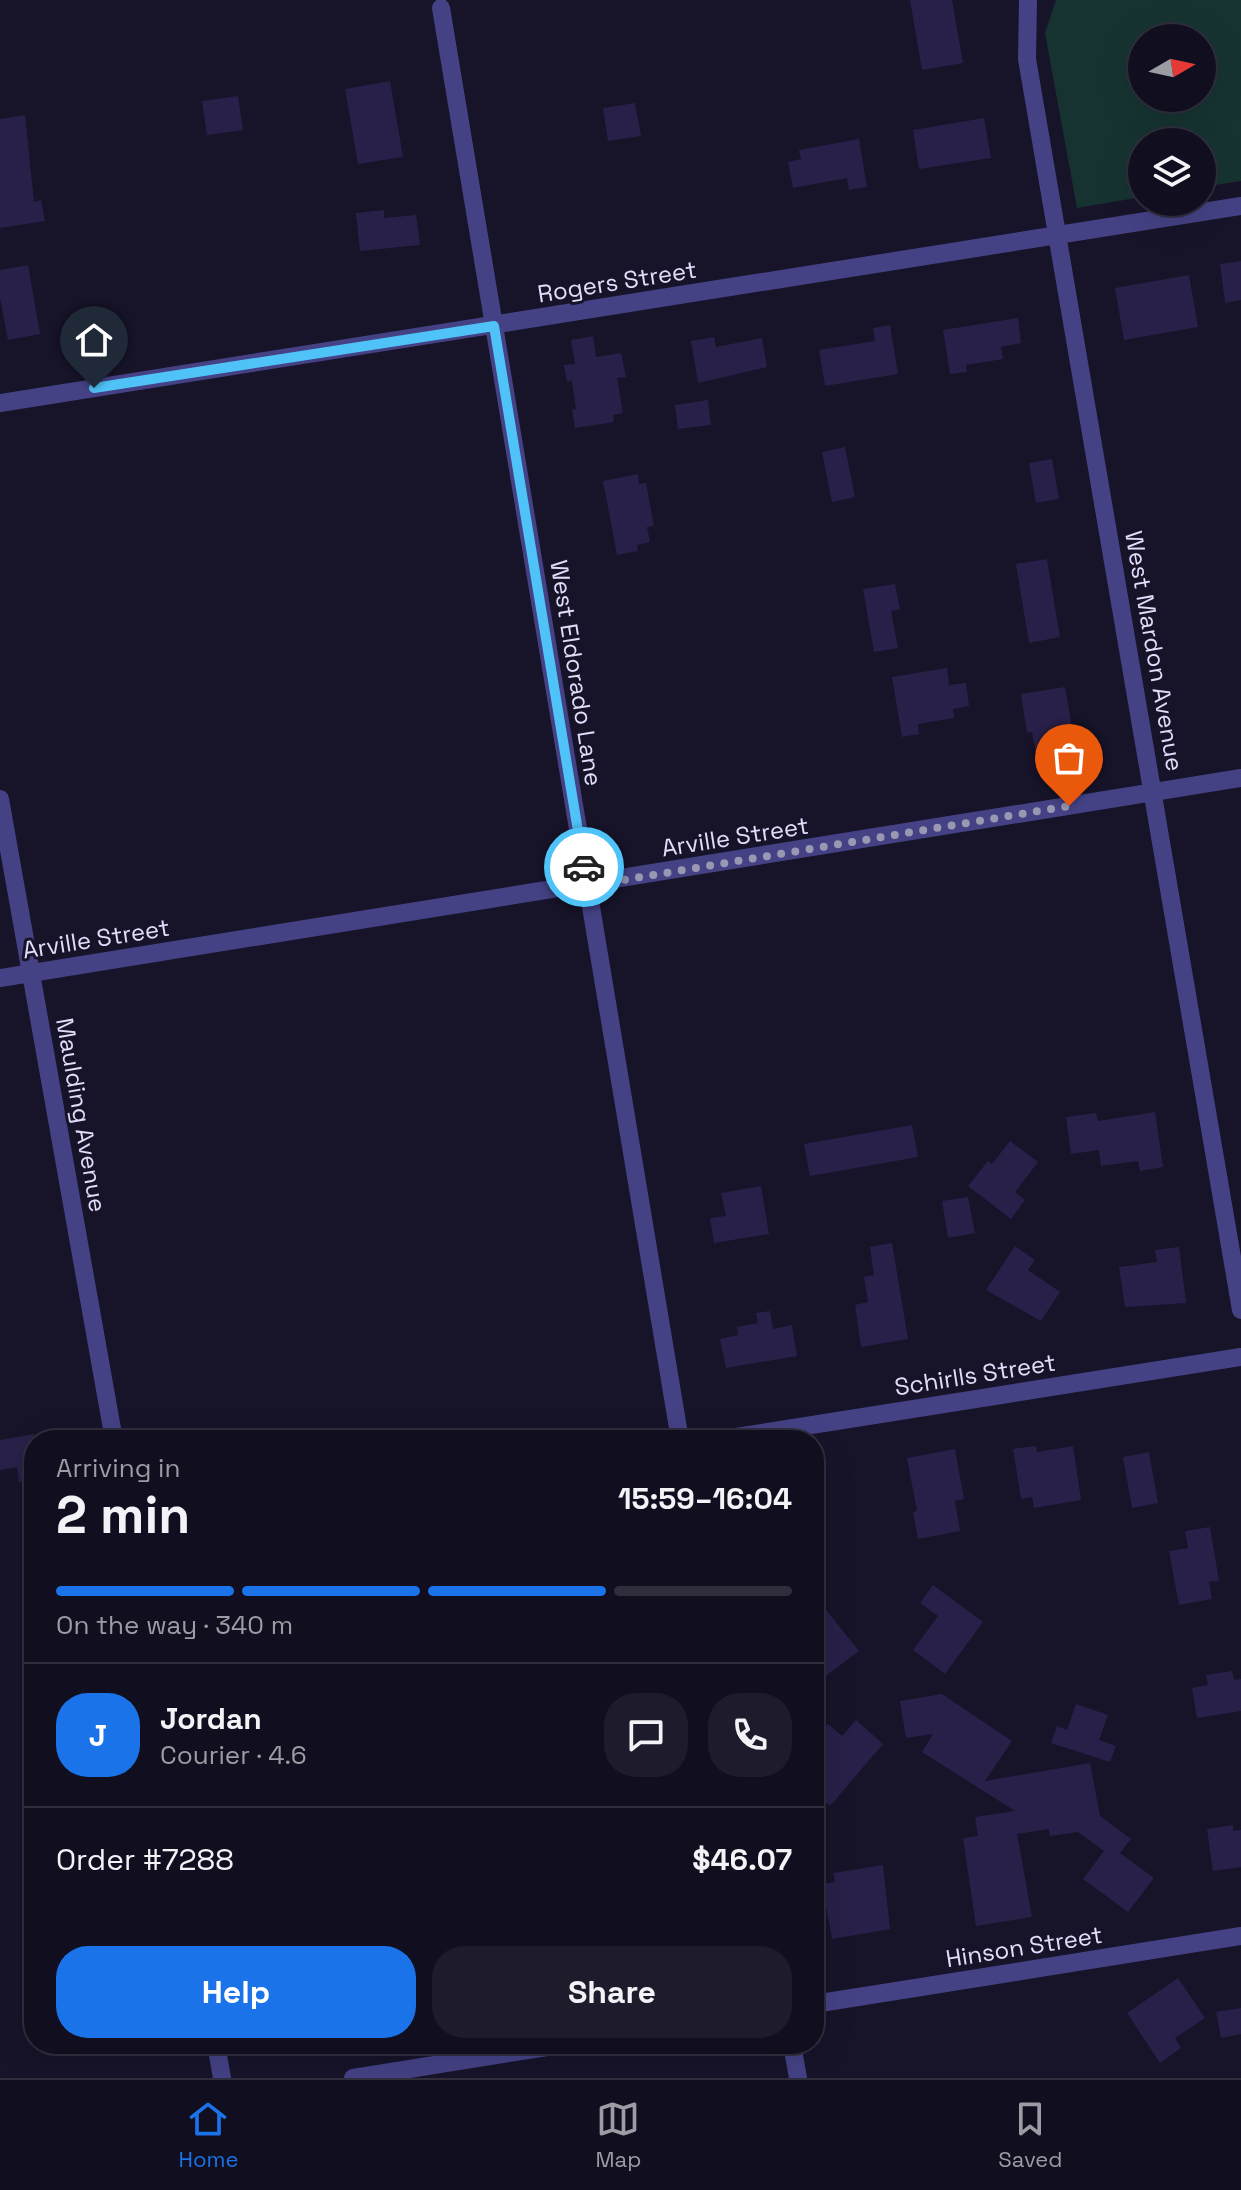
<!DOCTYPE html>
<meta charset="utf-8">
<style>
:root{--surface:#110e1f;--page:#1e1c2c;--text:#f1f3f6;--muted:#9c9ca4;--line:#302e3d;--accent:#1a73e8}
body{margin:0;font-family:"Space Grotesk",sans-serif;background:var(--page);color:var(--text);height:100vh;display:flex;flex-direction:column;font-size:30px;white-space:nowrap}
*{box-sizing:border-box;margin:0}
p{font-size:26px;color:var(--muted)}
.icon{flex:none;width:44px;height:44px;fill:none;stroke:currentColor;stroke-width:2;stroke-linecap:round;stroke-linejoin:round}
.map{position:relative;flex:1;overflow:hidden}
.side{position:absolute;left:24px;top:1430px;width:800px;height:624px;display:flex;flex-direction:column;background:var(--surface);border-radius:32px;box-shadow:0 8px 32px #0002,0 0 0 2px var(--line)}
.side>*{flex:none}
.needle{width:52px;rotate:81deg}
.controls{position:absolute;left:1128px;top:24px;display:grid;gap:16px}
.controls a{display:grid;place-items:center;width:88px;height:88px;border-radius:50%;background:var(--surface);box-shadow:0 8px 32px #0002,0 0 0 2px var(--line);font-size:40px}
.pin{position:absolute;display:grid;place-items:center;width:68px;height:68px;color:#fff;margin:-82px -34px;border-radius:50% 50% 50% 0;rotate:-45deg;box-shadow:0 0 8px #0007}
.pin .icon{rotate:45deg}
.courier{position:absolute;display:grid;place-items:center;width:80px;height:80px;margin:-40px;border:6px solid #4fc3f7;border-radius:50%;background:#fff;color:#222;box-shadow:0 2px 10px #0007}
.overview em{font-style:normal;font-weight:800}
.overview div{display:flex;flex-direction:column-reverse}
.overview{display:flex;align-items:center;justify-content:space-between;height:136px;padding:0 32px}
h1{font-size:52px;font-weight:800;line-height:60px}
.bar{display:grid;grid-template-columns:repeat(4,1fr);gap:12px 8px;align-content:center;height:96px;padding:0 32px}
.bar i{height:10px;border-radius:6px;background:var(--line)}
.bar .active{background:var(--accent)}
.bar p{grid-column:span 4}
.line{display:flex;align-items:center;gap:20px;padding:0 32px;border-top:2px solid var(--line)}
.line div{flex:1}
.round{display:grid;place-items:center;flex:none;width:84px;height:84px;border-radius:32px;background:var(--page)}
.primary-button{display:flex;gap:16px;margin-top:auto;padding:16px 32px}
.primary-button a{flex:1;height:92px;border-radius:32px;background:var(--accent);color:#fff;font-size:32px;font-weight:800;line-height:92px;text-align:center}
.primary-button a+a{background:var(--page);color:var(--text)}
.menu{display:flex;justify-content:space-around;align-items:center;height:112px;border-top:2px solid var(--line);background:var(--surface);font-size:22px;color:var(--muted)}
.menu a{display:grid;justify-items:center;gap:4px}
.menu .active{color:var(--accent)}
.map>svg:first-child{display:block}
.green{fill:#163332;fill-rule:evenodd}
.building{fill:#292049}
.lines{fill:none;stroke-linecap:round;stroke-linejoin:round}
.minor{stroke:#444285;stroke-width:18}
.done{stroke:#9a97b2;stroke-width:8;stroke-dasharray:0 14.4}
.route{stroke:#4fc3f7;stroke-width:10}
.labels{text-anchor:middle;stroke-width:6;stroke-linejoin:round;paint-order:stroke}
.street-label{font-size:24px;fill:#e1defc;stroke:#171329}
</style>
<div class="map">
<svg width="1241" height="2078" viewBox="0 0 1241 2078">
<rect width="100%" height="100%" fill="#171329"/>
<path class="green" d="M 1056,0 L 1241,0 L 1241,181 L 1202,187 L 1202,142 L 1142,142 L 1142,197 L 1077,208 L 1045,33 ZM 1142,38 L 1202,38 L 1202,98 L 1142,98 Z"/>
<path class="building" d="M 910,0 L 952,0 L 963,63 L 922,70 Z
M 390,81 L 403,157 L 358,164 L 345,89 Z
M 238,96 L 243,130 L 207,135 L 202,101 Z
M 635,103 L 641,136 L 608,141 L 603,108 Z
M 25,115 L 34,202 L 41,200 L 45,221 L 0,228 L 0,119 Z
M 984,118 L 991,158 L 919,169 L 913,130 Z
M 859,139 L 867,187 L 849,190 L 847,178 L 793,188 L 788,162 L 801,159 L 799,150 Z
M 384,210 L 384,218 L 416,215 L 420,245 L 360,251 L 356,213 Z
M 1241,261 L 1241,300 L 1225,303 L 1220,264 Z
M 28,265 L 40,334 L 8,340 L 0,298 L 0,270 Z
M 1189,275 L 1198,327 L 1124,340 L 1115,288 Z
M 1018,318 L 1021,343 L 1001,347 L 1003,359 L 966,365 L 967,372 L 950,374 L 943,330 Z
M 890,325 L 898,374 L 825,386 L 819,350 L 875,341 L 873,328 Z
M 593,336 L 596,357 L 621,353 L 626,377 L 617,378 L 623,413 L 613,415 L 614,422 L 575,428 L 572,410 L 576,409 L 572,381 L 567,382 L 564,365 L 575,364 L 571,340 Z
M 714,337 L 716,347 L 762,338 L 767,367 L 698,383 L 691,341 Z
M 708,400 L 711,425 L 678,429 L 675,405 Z
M 845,447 L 855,497 L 832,502 L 822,452 Z
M 1052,459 L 1059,499 L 1036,503 L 1029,463 Z
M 638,474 L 639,484 L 646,483 L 654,526 L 647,527 L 650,542 L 637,545 L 638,551 L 617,555 L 603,481 Z
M 1047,559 L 1060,637 L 1029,643 L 1016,564 Z
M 895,584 L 900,609 L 891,611 L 898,648 L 874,652 L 863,589 Z
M 947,668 L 949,685 L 966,683 L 969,706 L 953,709 L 954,718 L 918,724 L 919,734 L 902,737 L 892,677 Z
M 1065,687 L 1072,727 L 1054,730 L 1057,750 L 1036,754 L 1032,732 L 1027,733 L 1021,694 Z
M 1155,1112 L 1163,1167 L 1140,1171 L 1138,1161 L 1101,1166 L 1099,1150 L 1071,1154 L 1066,1117 L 1096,1113 L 1098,1121 Z
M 912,1125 L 918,1157 L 810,1176 L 804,1144 Z
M 1010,1141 L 1038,1162 L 1015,1192 L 1025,1200 L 1011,1219 L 968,1186 L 988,1161 L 992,1164 Z
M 761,1186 L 769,1234 L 714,1243 L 710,1218 L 726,1216 L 721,1193 Z
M 968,1197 L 975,1233 L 948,1238 L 942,1201 Z
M 892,1243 L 908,1339 L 861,1347 L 855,1305 L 868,1302 L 864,1277 L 874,1275 L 870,1247 Z
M 1015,1246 L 1035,1260 L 1028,1270 L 1060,1292 L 1041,1321 L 986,1290 Z
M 1179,1247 L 1186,1303 L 1125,1307 L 1119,1267 L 1157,1262 L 1155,1250 Z
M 770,1311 L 773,1329 L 792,1325 L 797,1356 L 726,1368 L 720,1339 L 738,1335 L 737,1327 L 758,1323 L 756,1313 Z
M 34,1434 L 34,1480 L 19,1482 L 17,1467 L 0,1470 L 0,1440 Z
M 1036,1446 L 1037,1452 L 1073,1446 L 1081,1500 L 1034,1508 L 1032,1497 L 1021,1499 L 1013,1449 Z
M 955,1449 L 964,1499 L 955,1501 L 960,1531 L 918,1539 L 913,1512 L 917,1511 L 907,1458 Z
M 1149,1452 L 1158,1503 L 1132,1508 L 1123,1457 Z
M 1210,1527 L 1219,1581 L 1209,1582 L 1212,1599 L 1179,1605 L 1169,1551 L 1188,1548 L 1185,1531 Z
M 933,1585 L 983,1622 L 945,1674 L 913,1650 L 938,1616 L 920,1603 Z
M 814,1595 L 859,1651 L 823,1678 L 814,1666 Z
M 1232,1671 L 1234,1680 L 1241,1679 L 1241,1711 L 1197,1718 L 1192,1688 L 1208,1685 L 1206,1675 Z
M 942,1694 L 1012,1741 L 985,1781 L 1090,1763 L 1100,1816 L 1131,1839 L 1120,1853 L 1154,1878 L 1128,1912 L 1083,1879 L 1104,1851 L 1078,1832 L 1050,1836 L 1049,1829 L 1017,1834 L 1032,1917 L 976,1926 L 963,1838 L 978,1836 L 975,1817 L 1015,1811 L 922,1752 L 933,1734 L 906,1738 L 900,1701 Z
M 1076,1704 L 1108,1715 L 1099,1740 L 1116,1746 L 1110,1762 L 1051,1743 L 1057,1726 L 1067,1730 Z
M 856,1720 L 883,1744 L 830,1806 L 814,1792 L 814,1739 L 828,1724 L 842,1736 Z
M 1233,1825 L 1233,1831 L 1241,1830 L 1241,1867 L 1213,1871 L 1207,1829 Z
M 883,1865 L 890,1929 L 832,1939 L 822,1884 L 835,1882 L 833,1873 Z
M 1178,1978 L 1205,2018 L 1175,2038 L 1181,2048 L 1160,2063 L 1127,2013 Z
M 1241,2008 L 1241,2034 L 1221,2038 L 1216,2012 Z"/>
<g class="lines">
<path class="minor" d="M 1028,0 L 1027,59 L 1241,1310
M 441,8 L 680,1440
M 0,403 L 1241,206
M 0,799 L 114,1440
M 0,978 L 1241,778
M 717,1440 L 1241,1357
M 814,2004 L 1241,1936
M 216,2044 L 222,2078
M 792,2044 L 798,2078
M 353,2078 L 566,2044"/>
</g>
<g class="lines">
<path class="done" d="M 584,867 L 587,886 L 1069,806"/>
<path class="route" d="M 94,388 L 494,326 L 584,867"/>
</g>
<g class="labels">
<g class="street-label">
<text transform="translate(617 282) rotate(-9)" y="8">Rogers Street</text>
<text transform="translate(1154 651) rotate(80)" y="8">West Mardon Avenue</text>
<text transform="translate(576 673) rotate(81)" y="8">West Eldorado Lane</text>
<text transform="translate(735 837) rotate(-9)" y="8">Arville Street</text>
<text transform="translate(96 939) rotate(-9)" y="8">Arville Street</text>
<text transform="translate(81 1115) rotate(80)" y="8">Maulding Avenue</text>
<text transform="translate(975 1375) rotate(-9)" y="8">Schirlls Street</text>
<text transform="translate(1024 1947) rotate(-9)" y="8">Hinson Street</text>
</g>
</g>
</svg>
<div class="controls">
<a><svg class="needle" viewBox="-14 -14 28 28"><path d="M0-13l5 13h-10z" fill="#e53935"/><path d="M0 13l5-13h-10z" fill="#9c9ca4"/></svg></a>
<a><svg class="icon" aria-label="layers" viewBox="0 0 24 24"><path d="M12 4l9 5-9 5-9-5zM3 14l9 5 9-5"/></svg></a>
</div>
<div class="pin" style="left:1069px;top:806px;background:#ea580c"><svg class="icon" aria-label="bag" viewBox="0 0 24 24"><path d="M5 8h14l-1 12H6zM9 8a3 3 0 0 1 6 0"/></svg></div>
<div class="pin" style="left:94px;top:388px;background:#1f2937"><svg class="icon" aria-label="home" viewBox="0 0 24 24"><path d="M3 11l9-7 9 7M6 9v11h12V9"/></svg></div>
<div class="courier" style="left:584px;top:867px"><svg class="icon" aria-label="car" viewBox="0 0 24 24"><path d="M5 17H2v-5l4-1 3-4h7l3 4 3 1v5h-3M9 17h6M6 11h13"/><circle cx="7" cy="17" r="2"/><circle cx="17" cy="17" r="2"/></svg></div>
<section class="side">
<div class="overview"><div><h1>2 min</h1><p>Arriving in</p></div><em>15:59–16:04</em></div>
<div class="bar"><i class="active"></i><i class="active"></i><i class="active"></i><i></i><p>On the way · 340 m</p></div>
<div class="line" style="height:144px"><b class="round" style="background:var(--accent);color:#fff">J</b><div><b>Jordan</b><p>Courier · 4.6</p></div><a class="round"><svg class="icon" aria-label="chat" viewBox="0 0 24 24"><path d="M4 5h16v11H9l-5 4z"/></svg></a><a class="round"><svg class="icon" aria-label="phone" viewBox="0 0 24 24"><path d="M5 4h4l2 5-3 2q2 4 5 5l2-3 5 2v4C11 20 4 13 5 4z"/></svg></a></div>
<div class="line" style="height:104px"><div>Order #7288</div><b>$46.07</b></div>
<div class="primary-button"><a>Help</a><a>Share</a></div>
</section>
</div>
<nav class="menu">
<a class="active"><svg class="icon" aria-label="home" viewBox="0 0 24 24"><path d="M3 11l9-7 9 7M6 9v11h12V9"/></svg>Home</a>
<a><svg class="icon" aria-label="map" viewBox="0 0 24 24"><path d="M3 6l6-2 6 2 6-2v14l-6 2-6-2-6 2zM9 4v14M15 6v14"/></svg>Map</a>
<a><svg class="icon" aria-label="saved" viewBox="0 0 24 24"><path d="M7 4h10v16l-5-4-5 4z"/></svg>Saved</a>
</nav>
